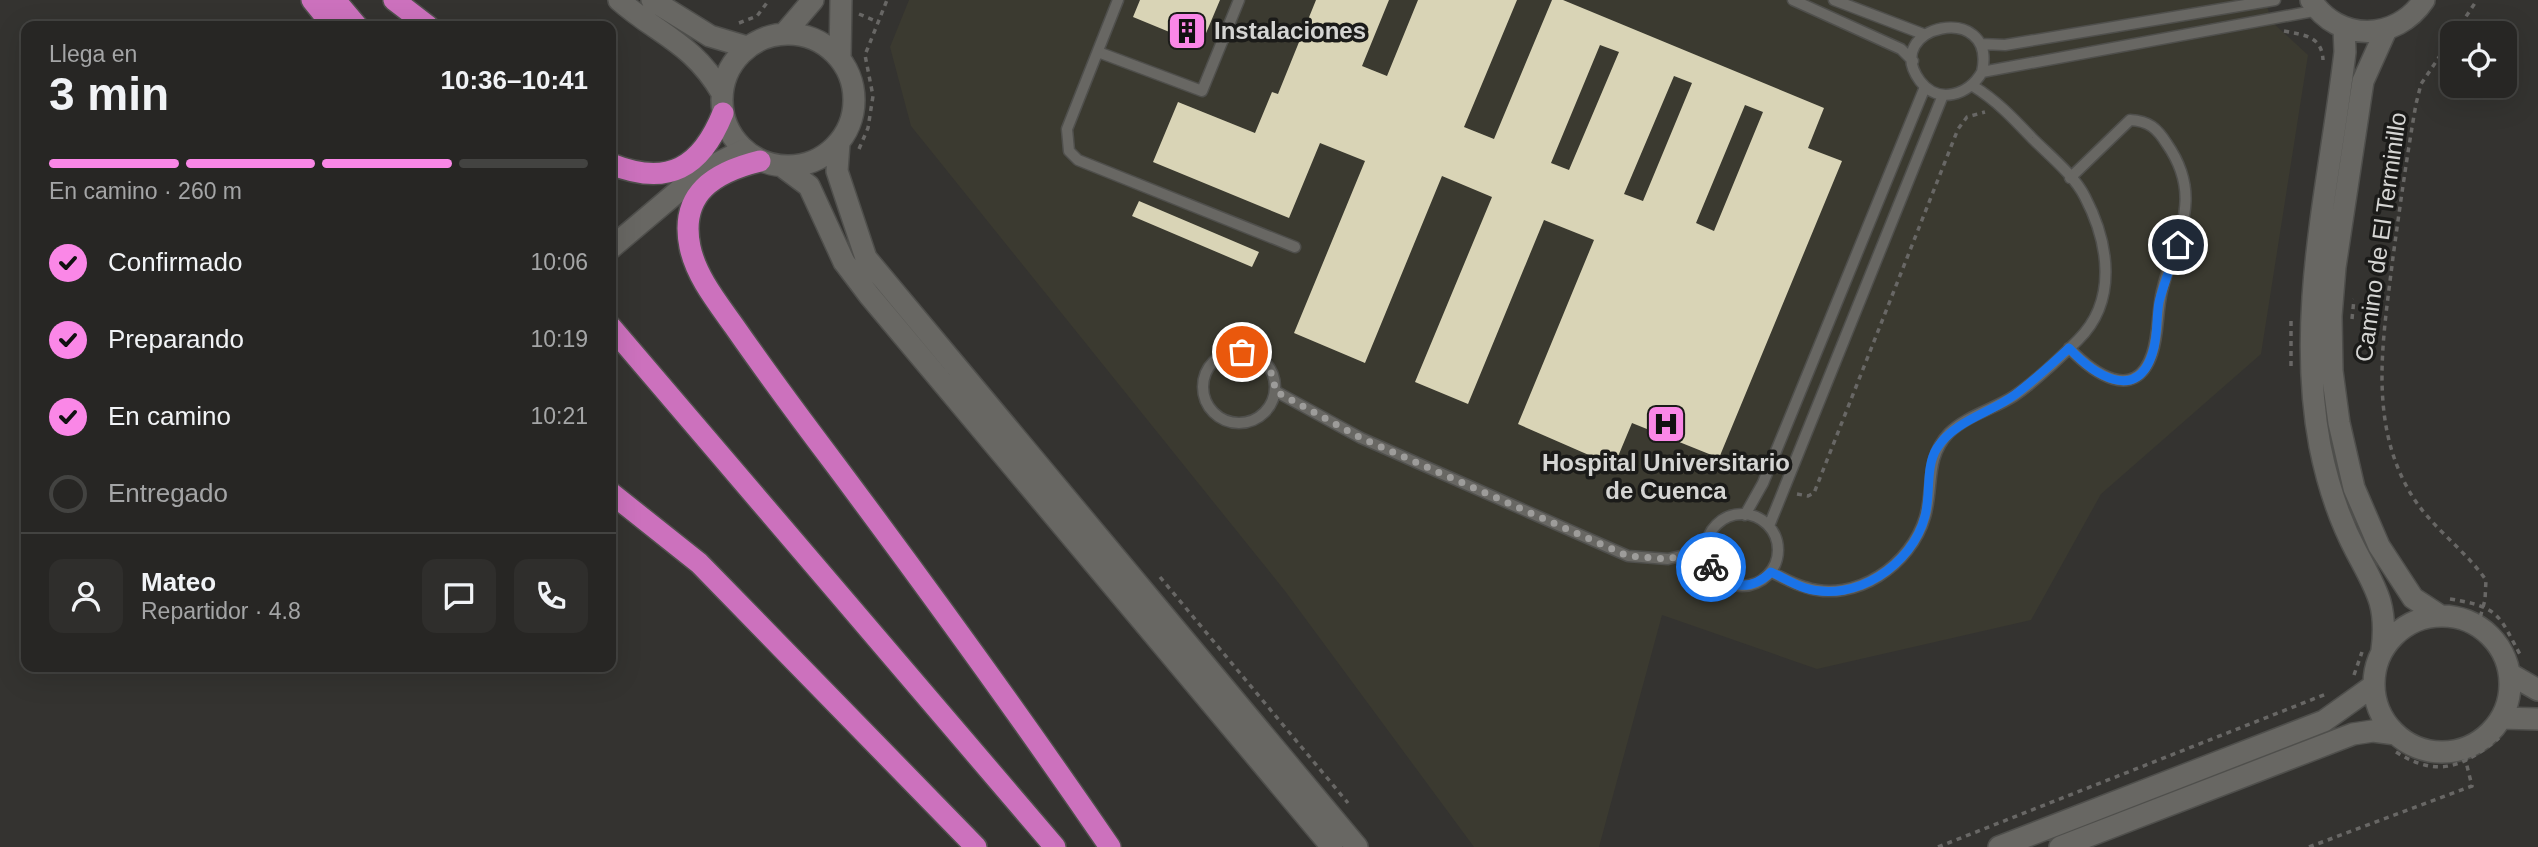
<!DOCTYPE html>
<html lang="es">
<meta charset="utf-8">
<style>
:root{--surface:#272624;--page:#2f2e2c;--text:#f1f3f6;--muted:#a4a5a6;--line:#434341;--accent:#fa87e7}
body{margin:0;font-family:Helvetica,sans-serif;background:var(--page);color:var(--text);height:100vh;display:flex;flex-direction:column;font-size:26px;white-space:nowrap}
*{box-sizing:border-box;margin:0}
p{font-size:23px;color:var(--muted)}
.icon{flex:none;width:38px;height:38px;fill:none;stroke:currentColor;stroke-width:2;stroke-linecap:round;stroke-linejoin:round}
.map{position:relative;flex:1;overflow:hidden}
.sheet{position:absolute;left:21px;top:21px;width:595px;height:651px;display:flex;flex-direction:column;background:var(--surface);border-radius:14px;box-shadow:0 7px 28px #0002,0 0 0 2px var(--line)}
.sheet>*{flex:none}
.buttons{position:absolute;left:2440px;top:21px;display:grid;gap:14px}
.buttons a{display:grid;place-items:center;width:77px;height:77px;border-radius:14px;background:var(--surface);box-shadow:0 7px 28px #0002,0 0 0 2px var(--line);font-size:35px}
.pin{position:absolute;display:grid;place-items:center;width:60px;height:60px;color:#fff;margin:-30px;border:4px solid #fff;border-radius:50%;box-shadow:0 2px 7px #0007}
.courier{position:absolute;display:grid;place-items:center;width:70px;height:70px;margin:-35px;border:5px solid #1a73e8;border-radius:50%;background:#fff;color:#222;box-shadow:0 2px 9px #0007}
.overview em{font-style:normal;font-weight:700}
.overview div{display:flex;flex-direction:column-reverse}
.overview{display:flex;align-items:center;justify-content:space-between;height:119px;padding:0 28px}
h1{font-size:46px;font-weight:700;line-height:52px}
.bar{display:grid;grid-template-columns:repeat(4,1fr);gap:10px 7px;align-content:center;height:84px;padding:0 28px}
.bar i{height:9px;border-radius:5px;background:var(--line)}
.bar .active{background:var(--accent)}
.bar p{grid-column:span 4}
.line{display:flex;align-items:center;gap:18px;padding:0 28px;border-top:2px solid var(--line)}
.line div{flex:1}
.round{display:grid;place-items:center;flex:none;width:74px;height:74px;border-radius:14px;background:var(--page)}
ol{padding:0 28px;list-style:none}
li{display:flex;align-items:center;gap:21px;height:77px}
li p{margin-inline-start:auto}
li .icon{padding:7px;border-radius:50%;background:var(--accent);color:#111;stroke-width:4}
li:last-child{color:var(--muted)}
li i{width:38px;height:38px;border:4px solid var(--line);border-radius:50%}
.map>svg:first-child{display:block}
.built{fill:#3b3a30}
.building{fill:#d9d4b6;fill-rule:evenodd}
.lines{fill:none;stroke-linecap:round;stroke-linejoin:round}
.lane-casing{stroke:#4f4f4c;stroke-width:13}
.street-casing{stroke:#4f4f4c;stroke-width:24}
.secondary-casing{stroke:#4f4f4c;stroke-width:24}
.highway-casing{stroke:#4f4f4c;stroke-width:24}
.path{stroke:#686765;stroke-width:3.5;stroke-dasharray:5 5;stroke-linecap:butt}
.lane{stroke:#686763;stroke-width:10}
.street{stroke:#686763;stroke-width:21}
.secondary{stroke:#686763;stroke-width:21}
.highway{stroke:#cc71bd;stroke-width:21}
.done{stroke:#9d9c9a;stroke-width:7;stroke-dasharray:0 12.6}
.route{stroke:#1a73e8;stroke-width:9}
.labels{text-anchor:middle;stroke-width:7;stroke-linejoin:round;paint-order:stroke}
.poi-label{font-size:24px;font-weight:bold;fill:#d5d5d3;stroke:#1b1b19;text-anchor:start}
.street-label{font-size:24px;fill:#d5d5d3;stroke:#1b1b19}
</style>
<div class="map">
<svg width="2538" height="847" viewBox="0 0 2538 847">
<rect width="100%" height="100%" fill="#343330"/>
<path class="built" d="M 909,0 L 2265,0 L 2272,22 L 2308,55 L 2261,354 L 2101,494 L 2031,620 L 1817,669 L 1662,615 L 1599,847 L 1474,847 L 1285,591 L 911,126 L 890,47 Z"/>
<path class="building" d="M 1140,0 L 1220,0 L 1201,45 L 1133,17 Z
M 1316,0 L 1389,0 L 1362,66 L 1387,76 L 1418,0 L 1517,0 L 1464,127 L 1494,139 L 1552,0 L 1563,0 L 1824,108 L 1808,148 L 1842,161 L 1719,458 L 1632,423 L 1614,466 L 1518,424 L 1594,240 L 1544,220 L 1468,404 L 1415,382 L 1492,197 L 1442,176 L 1365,363 L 1294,333 L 1365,161 L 1320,143 L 1289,218 L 1153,162 L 1178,102 L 1255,133 L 1272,92 L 1278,94 ZM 1600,45 L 1619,52 L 1569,170 L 1551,163 ZM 1674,76 L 1692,83 L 1643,201 L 1624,194 ZM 1745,105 L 1763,112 L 1714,231 L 1696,223 Z
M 1139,201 L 1259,252 L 1252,267 L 1132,216 Z"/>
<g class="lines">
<g class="lane-casing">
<path id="lane" d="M 1118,0 L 1067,129 L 1069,151 L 1078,160 L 1295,247
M 1793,0 L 1901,49 L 1913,61
M 1834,0 L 1923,34
M 1981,44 L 2005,45 L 2275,0
M 1098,52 L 1202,91 L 1239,0
M 1982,72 C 1998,0 1879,25 1920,81 C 1938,105 1969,95 1982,72 L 2319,10
M 2069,348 C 2092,372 2135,404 2152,354 C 2159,333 2157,312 2162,291 C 2175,236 2205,199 2167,144 C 2157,128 2149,121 2130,120 L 2070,178
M1203 387a36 36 0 1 1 72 0a36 36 0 1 1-72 0Z
M 1275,391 L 1361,438 L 1628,556 L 1668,559 L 1706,550
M1706 550a36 36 0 1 1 72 0a36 36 0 1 1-72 0Z
M 1745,515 L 1763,483 L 1925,87
M 1769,526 L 1943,95
M 1771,572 C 1782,577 1793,584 1805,587 C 1855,604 1911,565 1925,517 C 1934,487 1925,458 1949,433 C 1966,416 1994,409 2014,396 C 2036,381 2059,359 2078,340 C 2118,301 2109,243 2085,197 C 2074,175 2050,156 2032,138 C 2013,118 1996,100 1973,86"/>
</g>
<g class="street-casing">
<path id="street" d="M 619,0 C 659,35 693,43 722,93
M 652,0 L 710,36 L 747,47
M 2311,0 C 2338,42 2396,42 2424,0
M 2344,28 L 2345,52 C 2330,182 2295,314 2320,446 C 2327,481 2339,519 2356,551 C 2376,589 2388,605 2382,650
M 2386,30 L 2363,81 L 2335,267 L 2331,316 L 2332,371 L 2339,423 L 2354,488 L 2379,546 L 2413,598 L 2439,615
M722 100a66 66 0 1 1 132 0a66 66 0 1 1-132 0Z
M 784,34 L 813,0
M 840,59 L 841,0
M 839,143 L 837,171 L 866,258 L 1357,847
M 782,166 L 809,186 L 844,262 L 869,295 L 1332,847
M2374 684a68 68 0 1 1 136 0a68 68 0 1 1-136 0Z
M 2510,674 L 2538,690
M 2501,718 L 2538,719
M 1999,847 L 2324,721 L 2373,686
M 2060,847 L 2353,734 L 2373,731 L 2396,734"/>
</g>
<g class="secondary-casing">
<path id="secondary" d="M 611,248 L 702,171 L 744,150"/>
</g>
<g class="highway-casing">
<path id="highway" d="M 312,0 L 333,26
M 335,0 L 357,26
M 394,0 L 428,26
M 760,161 C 715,172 679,193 690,247 C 696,276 717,302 734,326 C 766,372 800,418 834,463 C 928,589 1021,717 1110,847
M 611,164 C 668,187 701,168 723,113
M 611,327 L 1055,847
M 611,493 L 699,563 L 976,847"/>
</g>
<path class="path" d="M 859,14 L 878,22
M 739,23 L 757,16 L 769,0
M 2284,31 C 2304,35 2322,36 2323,60
M 2455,33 L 2477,0
M 2452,38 L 2421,84 L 2416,104 C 2407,155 2400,206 2393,257 C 2384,333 2368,416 2407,487 C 2426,524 2463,547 2486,580 L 2485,600 L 2478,625
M 859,149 L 868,128 L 873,96 L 865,55 L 887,0
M 2352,319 L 2354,299
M 2291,366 L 2291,318
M 1797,494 L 1808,496 L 1814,493 L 1958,129 L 1967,117 L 1985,112
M 1160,577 L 1348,803
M 2450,599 C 2502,607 2499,617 2522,658
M 2354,675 L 2362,652
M 2396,752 C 2439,779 2464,766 2499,738
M 1938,847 L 2326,694
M 2309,847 L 2472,786 L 2466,762 L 2466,748"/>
<use href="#lane" class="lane"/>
<use href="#street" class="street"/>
<use href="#secondary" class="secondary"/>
<use href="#highway" class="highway"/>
</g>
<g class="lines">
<path class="done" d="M 1242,352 C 1264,354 1274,371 1275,391 L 1361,438 L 1628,556 L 1668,559 L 1706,550 L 1711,567"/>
<path class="route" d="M 1711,567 C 1727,590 1752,591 1771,572 C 1782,577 1793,584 1805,588 C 1855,604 1913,564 1925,516 C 1931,494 1925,467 1937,448 C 1955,420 1991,413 2016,394 C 2034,380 2052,364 2069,348 C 2093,374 2138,405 2153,351 C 2158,335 2156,318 2159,302 C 2164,282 2172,264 2178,245"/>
</g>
<defs>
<g id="building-square" transform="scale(2.0125)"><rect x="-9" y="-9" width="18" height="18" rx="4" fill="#fa87e7" stroke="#1b1b19"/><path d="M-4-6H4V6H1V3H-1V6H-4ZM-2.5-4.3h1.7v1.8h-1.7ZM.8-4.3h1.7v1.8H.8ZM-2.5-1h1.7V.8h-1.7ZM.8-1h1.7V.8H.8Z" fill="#111"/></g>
<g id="hospital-square" transform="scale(2.0125)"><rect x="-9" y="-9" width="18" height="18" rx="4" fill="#fa87e7" stroke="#1b1b19"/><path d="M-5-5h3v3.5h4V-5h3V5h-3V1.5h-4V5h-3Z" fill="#111"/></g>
</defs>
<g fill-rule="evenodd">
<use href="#building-square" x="1187" y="31"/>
<use href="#hospital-square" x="1666" y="424"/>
</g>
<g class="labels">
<g class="poi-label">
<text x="1214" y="39">Instalaciones</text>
<text x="1666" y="471" text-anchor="middle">Hospital Universitario<tspan x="1666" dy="28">de Cuenca</tspan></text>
</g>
<g class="street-label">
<text transform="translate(2381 237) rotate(-82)" y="8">Camino de El Terminillo</text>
</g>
</g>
</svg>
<div class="buttons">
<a><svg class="icon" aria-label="locate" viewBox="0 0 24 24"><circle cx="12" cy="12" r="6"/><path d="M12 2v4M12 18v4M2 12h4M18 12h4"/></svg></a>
</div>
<div class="pin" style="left:1242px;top:352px;background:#ea580c"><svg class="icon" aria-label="bag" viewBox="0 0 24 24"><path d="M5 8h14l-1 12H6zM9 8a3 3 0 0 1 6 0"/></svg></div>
<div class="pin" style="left:2178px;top:245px;background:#1f2937"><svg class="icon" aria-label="home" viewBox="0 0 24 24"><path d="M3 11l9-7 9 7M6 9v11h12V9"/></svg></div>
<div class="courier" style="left:1711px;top:567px"><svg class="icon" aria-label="bike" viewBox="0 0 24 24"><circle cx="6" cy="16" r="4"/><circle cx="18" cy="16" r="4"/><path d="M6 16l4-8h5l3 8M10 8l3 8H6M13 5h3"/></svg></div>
<section class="sheet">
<div class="overview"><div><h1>3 min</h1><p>Llega en</p></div><em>10:36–10:41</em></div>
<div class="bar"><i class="active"></i><i class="active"></i><i class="active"></i><i></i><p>En camino · 260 m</p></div>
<ol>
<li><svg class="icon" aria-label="check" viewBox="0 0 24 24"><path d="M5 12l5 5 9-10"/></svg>Confirmado<p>10:06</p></li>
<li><svg class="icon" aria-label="check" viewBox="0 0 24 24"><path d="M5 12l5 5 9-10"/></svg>Preparando<p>10:19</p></li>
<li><svg class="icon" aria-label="check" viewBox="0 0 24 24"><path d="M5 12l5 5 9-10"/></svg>En camino<p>10:21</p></li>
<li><i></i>Entregado</li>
</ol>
<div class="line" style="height:126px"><a class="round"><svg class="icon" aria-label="person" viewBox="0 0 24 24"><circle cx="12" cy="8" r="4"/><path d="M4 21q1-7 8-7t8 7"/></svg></a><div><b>Mateo</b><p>Repartidor · 4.8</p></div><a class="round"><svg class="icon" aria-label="chat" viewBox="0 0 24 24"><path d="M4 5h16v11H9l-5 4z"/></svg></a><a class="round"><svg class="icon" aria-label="phone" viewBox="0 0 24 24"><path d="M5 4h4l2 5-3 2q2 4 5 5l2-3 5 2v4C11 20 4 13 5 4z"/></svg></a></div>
</section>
</div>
